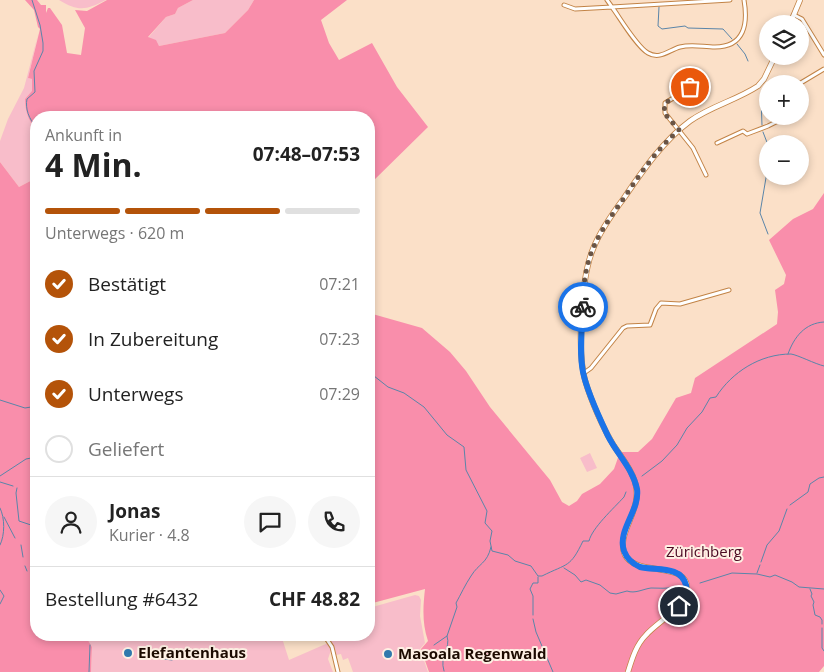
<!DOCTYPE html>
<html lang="de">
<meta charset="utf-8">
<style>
:root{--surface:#fff;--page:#f6f6f6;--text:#222;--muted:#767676;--line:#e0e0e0;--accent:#b45309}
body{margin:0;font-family:"Open Sans",sans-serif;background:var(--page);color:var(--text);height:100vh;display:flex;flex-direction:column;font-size:19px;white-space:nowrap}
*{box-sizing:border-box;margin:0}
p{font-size:16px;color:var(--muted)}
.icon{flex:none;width:28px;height:28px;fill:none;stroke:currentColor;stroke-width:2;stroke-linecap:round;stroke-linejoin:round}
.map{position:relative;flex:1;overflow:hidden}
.panel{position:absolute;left:30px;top:111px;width:345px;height:530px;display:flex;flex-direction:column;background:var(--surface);border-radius:20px;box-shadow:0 2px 8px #0003}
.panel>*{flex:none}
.buttons{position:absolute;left:759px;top:15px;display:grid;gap:10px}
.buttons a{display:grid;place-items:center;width:50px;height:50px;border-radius:50%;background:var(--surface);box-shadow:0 2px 8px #0003;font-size:25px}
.pin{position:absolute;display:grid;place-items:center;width:42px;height:42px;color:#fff;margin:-21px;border:2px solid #fff;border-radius:50%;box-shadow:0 1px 5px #0007}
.courier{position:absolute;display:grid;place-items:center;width:50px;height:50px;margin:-25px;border:4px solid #1a73e8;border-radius:50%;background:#fff;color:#222;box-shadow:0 1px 6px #0007}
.summary em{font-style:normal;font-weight:700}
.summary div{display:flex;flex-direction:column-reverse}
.summary{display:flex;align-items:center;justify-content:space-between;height:85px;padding:0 15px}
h1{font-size:32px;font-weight:700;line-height:38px}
.bar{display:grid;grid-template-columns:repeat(4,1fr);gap:8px 5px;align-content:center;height:60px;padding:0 15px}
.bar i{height:6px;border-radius:4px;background:var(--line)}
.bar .selected{background:var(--accent)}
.bar p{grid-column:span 4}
.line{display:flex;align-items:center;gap:12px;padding:0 15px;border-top:1px solid var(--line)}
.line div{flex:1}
.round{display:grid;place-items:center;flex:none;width:52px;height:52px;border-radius:26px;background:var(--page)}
ol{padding:0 15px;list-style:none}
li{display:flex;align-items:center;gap:15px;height:55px}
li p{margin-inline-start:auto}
li .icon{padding:5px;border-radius:50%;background:var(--accent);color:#fff;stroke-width:4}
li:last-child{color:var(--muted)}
li i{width:28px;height:28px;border:2px solid var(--line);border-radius:50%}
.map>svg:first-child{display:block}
.green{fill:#f8bdca}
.forest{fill:#f98eab}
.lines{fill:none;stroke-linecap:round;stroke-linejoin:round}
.stream{stroke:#5a85a9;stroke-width:1}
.street-casing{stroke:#c28346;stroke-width:5}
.secondary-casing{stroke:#c28346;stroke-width:6}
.street{stroke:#fff;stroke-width:3}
.secondary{stroke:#fff;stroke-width:4.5}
.done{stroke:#6a5546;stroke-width:5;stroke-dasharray:0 9}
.route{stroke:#1a73e8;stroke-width:6}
.poi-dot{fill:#3179ad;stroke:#fef0e4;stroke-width:2}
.labels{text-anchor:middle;stroke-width:4;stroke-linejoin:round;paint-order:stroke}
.park-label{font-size:15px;fill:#4d0b24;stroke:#fef0e4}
.poi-label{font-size:15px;font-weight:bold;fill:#1c0a00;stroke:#fef0e4;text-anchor:start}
</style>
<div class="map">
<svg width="824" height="672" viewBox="0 0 824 672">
<rect width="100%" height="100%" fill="#fbe0c8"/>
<path class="green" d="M 59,0 L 106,0 C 86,10 79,12 59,0 Z
M 193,0 L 254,0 L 248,10 L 225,33 L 159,46 L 148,38 L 166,17 L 175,14 L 178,8 Z
M 39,31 L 28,78 L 32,79 L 32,92 L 25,99 C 25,110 28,120 36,128 L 36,178 L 19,187 L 0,162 L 0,141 L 8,119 L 24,88 Z
M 590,453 L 597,468 L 587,472 L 580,458 Z
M 415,595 L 419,596 L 421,600 L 420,616 L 425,643 L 420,649 L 428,672 L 353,672 L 348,658 L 343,660 L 341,654 L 336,655 L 335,649 L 331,650 L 328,659 L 333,672 L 91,672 L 92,647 L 85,635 L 281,635 L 289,660 L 328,643 L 330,647 L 333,646 L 326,635 L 369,635 L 369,608 Z"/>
<path class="forest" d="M 25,0 L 37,0 L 41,5 L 46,5 L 46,13 L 48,8 L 50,8 L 62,25 L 67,53 L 81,55 L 85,28 L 75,10 L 87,11 L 107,0 L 193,0 L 178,8 L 175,14 L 166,17 L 148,37 L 156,40 L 159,46 L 225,33 L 248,10 L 254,0 L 347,0 L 321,20 L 329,43 L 339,60 L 372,43 L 397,87 L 428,127 L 369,185 L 369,118 L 36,118 L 36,128 C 28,121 25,110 25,99 L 32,91 L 32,79 L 28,78 L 40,29 L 38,27 L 34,10 Z
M 0,162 L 19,187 L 36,178 L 36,635 L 85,635 L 92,647 L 91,672 L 0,672 Z
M 824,193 L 824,666 L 819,672 L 429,672 L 421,649 L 428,641 C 422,623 423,607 425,589 L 369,604 L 369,313 L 422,328 L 450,352 L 466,371 L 490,407 L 550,480 L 562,502 L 569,506 L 577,501 L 582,494 L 600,484 L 614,469 L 620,452 L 638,452 L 652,439 L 676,398 L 691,393 L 695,378 L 777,324 L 778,312 L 775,290 L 784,284 L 786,275 L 769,240 L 793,219 L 813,209 Z"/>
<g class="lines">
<path class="stream" d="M 32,0 L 40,25 L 43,43 L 43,51 L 34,71 L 35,92 L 27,99 C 25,108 29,120 36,126
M 659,7 L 658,26 L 662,29 L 685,26 L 688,28 L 723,29 L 732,39
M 737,44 L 745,54 L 748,61
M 761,97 L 762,125
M 763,132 L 768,145
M 768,151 L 765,153 L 768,160
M 768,166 L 760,213 L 768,234
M 788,354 C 794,337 805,323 824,322
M 369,372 L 388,387 L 404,393 L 424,407 L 447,435 L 464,447 L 466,470 L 487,511 L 485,523 L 492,531 L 490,541 L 492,551 L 508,555 L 515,561 L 531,566 L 538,576 L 542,576 C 568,563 570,568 583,541 L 589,541 C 592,528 614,508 624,497 L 626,492
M 0,400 L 25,408 L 31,407 L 36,409
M 0,476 L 26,459 L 36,457
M 642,476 L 662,461 L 677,445 L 687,428 L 702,412 L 710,398 L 716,397 C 732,372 760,354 791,354 C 798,355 815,364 824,366
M 0,482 L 13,486
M 17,488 L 16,493 L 19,521 L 31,525 L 36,539
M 790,505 L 808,492 L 810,484 L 819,478 L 824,477
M 0,508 C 5,518 5,535 0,545
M 4,517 L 15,538
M 21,545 L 23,557
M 761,562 L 767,545 L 779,531 L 787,509
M 25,566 L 27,571
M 564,568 L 575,575 L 581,582 L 586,580 L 600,585 L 610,593 L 616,594 L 627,591 C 635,594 643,589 651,588 C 659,588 667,589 675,587
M 757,573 L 760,565
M 700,583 L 732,573 L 757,574 L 770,577 L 775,575 L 792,582 L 799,587 L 824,589
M 810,589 L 812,594 L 811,596 L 814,602 L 813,605 L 815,615 L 820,617 L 822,620 L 822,624
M 0,590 L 4,596 L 0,604
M 533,615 L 533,596 L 530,589 L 533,583 L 538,583 L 538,577
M 533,619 L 536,632 L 553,672
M 822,628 L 822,648 L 824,651
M 434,645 L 447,636
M 164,659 L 172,660
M 444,671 C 439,655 451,649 447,636 L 457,607 L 456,603 C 461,594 465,585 471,576 C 479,563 487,564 491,547
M 89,672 L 90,645"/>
<g class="street-casing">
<path id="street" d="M 607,0 L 612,7 L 730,0
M 564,5 L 575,9 L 612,7 C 620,18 637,47 648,53 C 660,60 669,50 680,47 C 692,44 703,47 715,47 C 745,47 748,23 744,0
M 794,15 L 802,19 L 824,55
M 700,82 L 665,103 L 665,113 L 693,148 L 706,175
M 799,84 L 824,69
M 717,143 L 743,131 L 747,134 L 768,126 L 788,116
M 584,373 L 591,368 L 623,328 L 627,326 L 650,325 L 656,309 L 661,303 L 680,304 L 729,290
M 324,635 L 332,647 L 338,672"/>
</g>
<g class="secondary-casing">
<path id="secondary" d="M 790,24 L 800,0
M 628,672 C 632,659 636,645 646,635 C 656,623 685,607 687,592 C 691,559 637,578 625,555 C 615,533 644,510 635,482 C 631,468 622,458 614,446 C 603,428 591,401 585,380 C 577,351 581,278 593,249 C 600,231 612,214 624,198 C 643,170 663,141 690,121 C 711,106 737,100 758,86 L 764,79 L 775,56"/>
</g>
<use href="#street" class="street"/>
<use href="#secondary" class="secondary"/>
</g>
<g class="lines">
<path class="done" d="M 583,307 C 583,288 585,269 592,251 C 600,231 612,215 624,198 C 640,174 657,149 679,130 L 664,113 L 665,103 L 690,87"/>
<path class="route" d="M 583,307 C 582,328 579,351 583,372 C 587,392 599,417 608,436 C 617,454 633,469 637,489 C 640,511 617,530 624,551 C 627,559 633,564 640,567 C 655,571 681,565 686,585 C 688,593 684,600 679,606"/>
</g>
<g class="poi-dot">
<circle cx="128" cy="653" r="5"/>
<circle cx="388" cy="654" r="5"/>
</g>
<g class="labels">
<g class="park-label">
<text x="704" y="557">Zürichberg</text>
</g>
<g class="poi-label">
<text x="138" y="658">Elefantenhaus</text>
<text x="398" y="659">Masoala Regenwald</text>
</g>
</g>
</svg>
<div class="buttons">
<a><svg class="icon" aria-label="layers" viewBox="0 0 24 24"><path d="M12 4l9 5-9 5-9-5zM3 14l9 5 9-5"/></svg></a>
<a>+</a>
<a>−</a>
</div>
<div class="pin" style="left:690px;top:87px;background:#ea580c"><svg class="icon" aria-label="bag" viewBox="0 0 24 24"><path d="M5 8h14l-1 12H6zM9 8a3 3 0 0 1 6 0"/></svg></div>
<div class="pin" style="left:679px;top:606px;background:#1f2937"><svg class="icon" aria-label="home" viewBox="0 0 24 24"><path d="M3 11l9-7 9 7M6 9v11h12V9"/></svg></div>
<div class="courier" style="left:583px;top:307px"><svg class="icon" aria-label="bike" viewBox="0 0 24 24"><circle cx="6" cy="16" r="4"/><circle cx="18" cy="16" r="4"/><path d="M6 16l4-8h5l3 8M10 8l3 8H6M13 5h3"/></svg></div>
<section class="panel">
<div class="summary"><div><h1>4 Min.</h1><p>Ankunft in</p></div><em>07:48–07:53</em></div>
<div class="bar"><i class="selected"></i><i class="selected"></i><i class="selected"></i><i></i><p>Unterwegs · 620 m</p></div>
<ol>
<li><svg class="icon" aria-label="check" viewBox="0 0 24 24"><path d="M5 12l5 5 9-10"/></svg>Bestätigt<p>07:21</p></li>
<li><svg class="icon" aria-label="check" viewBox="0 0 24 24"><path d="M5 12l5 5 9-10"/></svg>In Zubereitung<p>07:23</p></li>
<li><svg class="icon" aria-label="check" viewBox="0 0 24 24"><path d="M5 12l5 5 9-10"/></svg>Unterwegs<p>07:29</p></li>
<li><i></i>Geliefert</li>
</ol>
<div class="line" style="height:90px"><a class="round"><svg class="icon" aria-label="person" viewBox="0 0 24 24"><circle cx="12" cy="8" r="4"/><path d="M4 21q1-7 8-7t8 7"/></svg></a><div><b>Jonas</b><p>Kurier · 4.8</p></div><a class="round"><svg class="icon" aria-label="chat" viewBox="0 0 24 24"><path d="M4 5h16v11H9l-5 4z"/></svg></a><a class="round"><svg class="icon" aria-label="phone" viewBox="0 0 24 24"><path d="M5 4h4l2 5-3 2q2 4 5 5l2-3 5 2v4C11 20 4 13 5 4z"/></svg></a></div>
<div class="line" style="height:65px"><div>Bestellung #6432</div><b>CHF 48.82</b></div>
</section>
</div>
